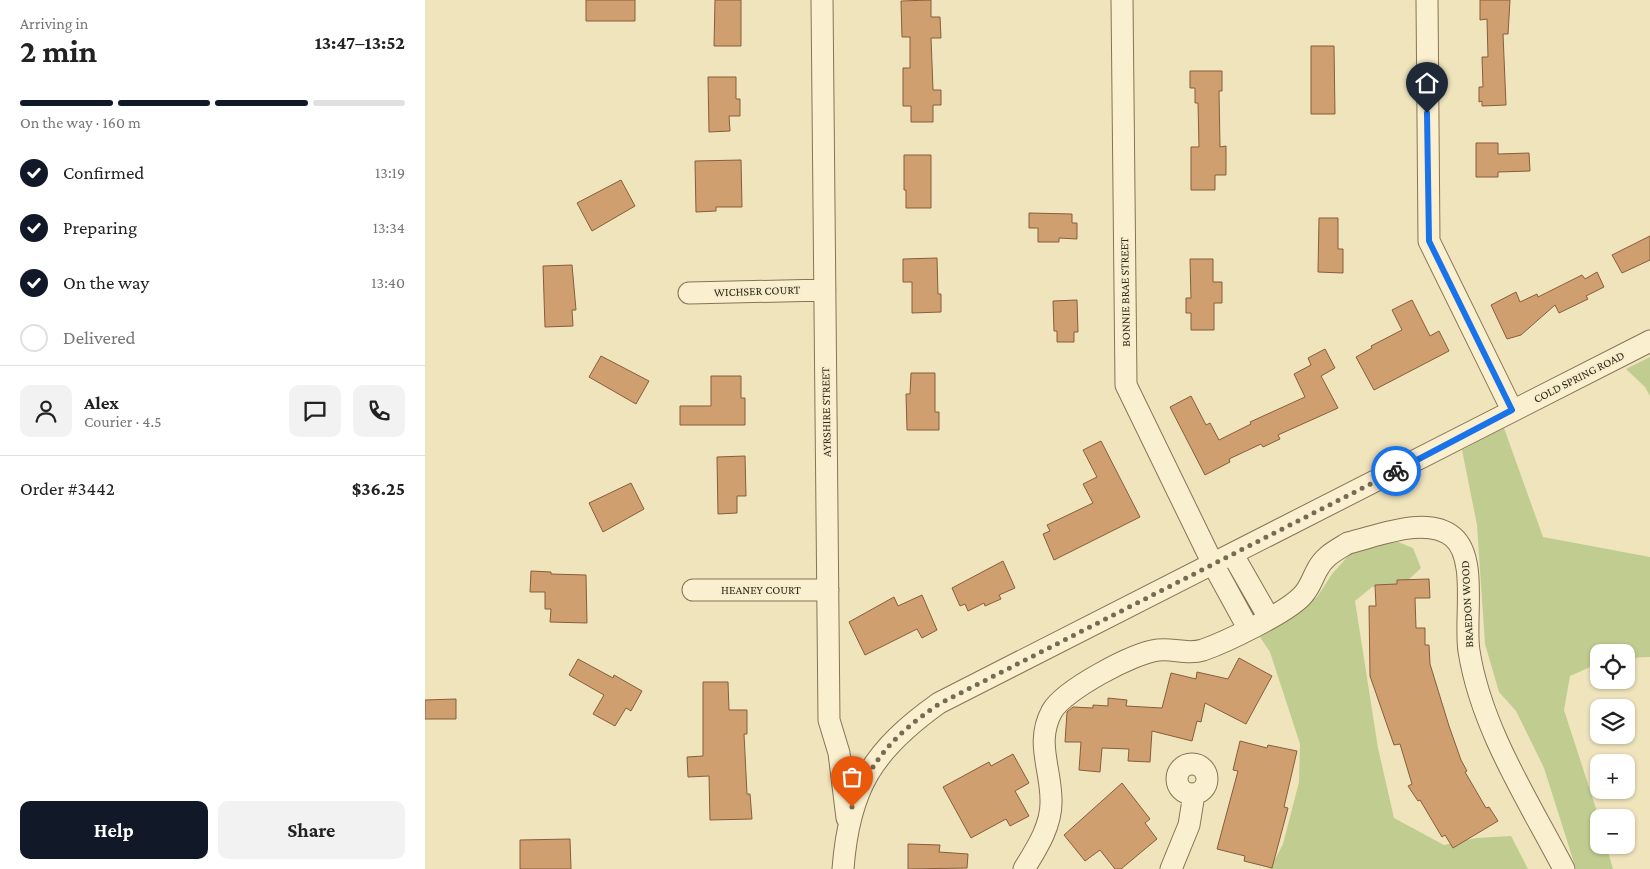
<!DOCTYPE html>
<meta charset="utf-8">
<style>
:root{--surface:#fff;--page:#f2f2f2;--text:#222;--muted:#767676;--line:#e0e0e0;--accent:#111827}
body{margin:0;font-family:"Crimson Pro",serif;background:var(--page);color:var(--text);height:100vh;display:flex;flex-direction:column;font-size:19px;white-space:nowrap}
*{box-sizing:border-box;margin:0}
p{font-size:16px;color:var(--muted)}
.icon{flex:none;width:28px;height:28px;fill:none;stroke:currentColor;stroke-width:2;stroke-linecap:round;stroke-linejoin:round}
.map{position:relative;flex:1;overflow:hidden}
.drawer{display:flex;flex-direction:column;background:var(--surface);width:425px}
.drawer>*{flex:none}
.controls{position:absolute;left:1165px;top:644px;display:grid;gap:10px}
.controls a{display:grid;place-items:center;width:45px;height:45px;border-radius:10px;background:var(--surface);box-shadow:0 1px 4px #0004;font-size:25px}
.pin{position:absolute;display:grid;place-items:center;width:42px;height:42px;color:#fff;margin:-51px -21px;border-radius:50% 50% 50% 0;rotate:-45deg;box-shadow:0 0 5px #0007}
.pin .icon{rotate:45deg}
.courier{position:absolute;display:grid;place-items:center;width:50px;height:50px;margin:-25px;border:4px solid #1a73e8;border-radius:50%;background:#fff;color:#222;box-shadow:0 1px 6px #0007}
.summary em{font-style:normal;font-weight:700}
.summary div{display:flex;flex-direction:column-reverse}
.summary{display:flex;align-items:center;justify-content:space-between;height:85px;padding:0 20px}
h1{font-size:32px;font-weight:700;line-height:38px}
.bar{display:grid;grid-template-columns:repeat(4,1fr);gap:8px 5px;align-content:center;height:60px;padding:0 20px}
.bar i{height:6px;border-radius:4px;background:var(--line)}
.bar .current{background:var(--accent)}
.bar p{grid-column:span 4}
.line{display:flex;align-items:center;gap:12px;padding:0 20px;border-top:1px solid var(--line)}
.line div{flex:1}
.round{display:grid;place-items:center;flex:none;width:52px;height:52px;border-radius:10px;background:var(--page)}
ol{padding:0 20px;list-style:none}
li{display:flex;align-items:center;gap:15px;height:55px}
li p{margin-inline-start:auto}
li .icon{padding:5px;border-radius:50%;background:var(--accent);color:#fff;stroke-width:4}
li:last-child{color:var(--muted)}
li i{width:28px;height:28px;border:2px solid var(--line);border-radius:50%}
.action{display:flex;gap:10px;margin-top:auto;padding:10px 20px}
.action a{flex:1;height:58px;border-radius:10px;background:var(--accent);color:#fff;font-size:20px;font-weight:700;line-height:58px;text-align:center}
.action a+a{background:var(--page);color:var(--text)}
main{display:flex;flex:1;min-height:0}
.map>svg:first-child{display:block}
.green{fill:#c1cd90}
.building{fill:#cf9f70;stroke:#875e3a}
.lines{fill:none;stroke-linecap:round;stroke-linejoin:round}
.minor-casing{stroke:#877355;stroke-width:23}
.minor{stroke:#faf0cf;stroke-width:21}
.done{stroke:#776b53;stroke-width:5;stroke-dasharray:0 9}
.route{stroke:#1a73e8;stroke-width:6}
.labels{text-anchor:middle;stroke-width:4;stroke-linejoin:round;paint-order:stroke}
.street-label{font-size:12px;fill:#362a1b;stroke:#f6edcc}
</style>
<main>
<section class="drawer">
<div class="summary"><div><h1>2 min</h1><p>Arriving in</p></div><em>13:47–13:52</em></div>
<div class="bar"><i class="current"></i><i class="current"></i><i class="current"></i><i></i><p>On the way · 160 m</p></div>
<ol>
<li><svg class="icon" aria-label="check" viewBox="0 0 24 24"><path d="M5 12l5 5 9-10"/></svg>Confirmed<p>13:19</p></li>
<li><svg class="icon" aria-label="check" viewBox="0 0 24 24"><path d="M5 12l5 5 9-10"/></svg>Preparing<p>13:34</p></li>
<li><svg class="icon" aria-label="check" viewBox="0 0 24 24"><path d="M5 12l5 5 9-10"/></svg>On the way<p>13:40</p></li>
<li><i></i>Delivered</li>
</ol>
<div class="line" style="height:90px"><a class="round"><svg class="icon" aria-label="person" viewBox="0 0 24 24"><circle cx="12" cy="8" r="4"/><path d="M4 21q1-7 8-7t8 7"/></svg></a><div><b>Alex</b><p>Courier · 4.5</p></div><a class="round"><svg class="icon" aria-label="chat" viewBox="0 0 24 24"><path d="M4 5h16v11H9l-5 4z"/></svg></a><a class="round"><svg class="icon" aria-label="phone" viewBox="0 0 24 24"><path d="M5 4h4l2 5-3 2q2 4 5 5l2-3 5 2v4C11 20 4 13 5 4z"/></svg></a></div>
<div class="line" style="height:65px"><div>Order #3442</div><b>$36.25</b></div>
<div class="action"><a>Help</a><a>Share</a></div>
</section>
<div class="map">
<svg width="1225" height="869" viewBox="0 0 1225 869">
<rect width="100%" height="100%" fill="#efe4bc"/>
<path class="green" d="M 1225,357 L 1225,396 L 1220,387 L 1201,369 Z
M 1079,428 L 1118,537 L 1225,557 L 1225,657 L 1201,658 L 1201,652 L 1174,652 L 1174,663 L 1145,676 L 1139,710 L 1174,818 L 1174,845 L 1181,845 L 1188,869 L 1151,869 L 1119,768 L 1091,711 L 1074,692 L 1060,644 L 1052,525 L 1037,450 Z
M 968,540 L 988,548 L 996,568 L 979,584 L 947,587 L 930,601 L 953,748 L 969,818 L 1019,845 L 1051,838 L 1086,836 L 1103,869 L 845,869 L 858,844 L 874,782 L 875,744 L 845,652 L 835,637 L 892,597 L 907,574 L 925,554 Z"/>
<path class="building" d="M 161,0 L 210,0 L 210,21 L 161,21 Z
M 290,0 L 316,0 L 316,46 L 289,46 Z
M 506,0 L 506,17 L 515,17 L 516,38 L 506,38 L 508,90 L 516,90 L 516,105 L 508,105 L 508,122 L 486,122 L 486,106 L 478,106 L 478,68 L 485,68 L 485,37 L 477,37 L 476,1 Z
M 1055,0 L 1085,0 L 1083,34 L 1078,34 L 1081,105 L 1057,106 L 1057,101 L 1054,102 L 1054,87 L 1058,87 L 1057,57 L 1063,57 L 1062,19 L 1055,20 Z
M 886,46 L 909,46 L 910,114 L 886,114 Z
M 765,71 L 797,71 L 797,91 L 794,91 L 795,147 L 801,146 L 801,175 L 790,175 L 790,190 L 766,190 L 766,147 L 774,147 L 773,103 L 770,103 L 770,88 L 765,88 Z
M 283,77 L 311,77 L 311,99 L 315,99 L 315,116 L 304,116 L 305,131 L 284,132 Z
M 1051,143 L 1073,143 L 1073,154 L 1104,153 L 1105,171 L 1073,172 L 1073,177 L 1051,177 Z
M 479,155 L 506,155 L 506,208 L 481,208 L 481,190 L 479,190 Z
M 316,160 L 317,207 L 291,207 L 291,211 L 271,212 L 270,161 Z
M 196,180 L 210,206 L 167,231 L 152,203 Z
M 604,213 L 647,214 L 647,223 L 652,223 L 652,239 L 634,238 L 634,242 L 613,242 L 613,228 L 604,228 Z
M 894,218 L 913,218 L 913,249 L 918,249 L 918,273 L 893,272 Z
M 1225,236 L 1225,260 L 1197,273 L 1187,255 Z
M 512,258 L 513,294 L 516,294 L 516,312 L 487,313 L 487,282 L 478,282 L 478,259 Z
M 765,259 L 788,259 L 788,282 L 797,282 L 797,303 L 789,303 L 789,330 L 766,330 L 766,313 L 761,313 L 761,298 L 766,298 Z
M 147,265 L 151,310 L 147,310 L 148,326 L 120,327 L 118,266 Z
M 1172,272 L 1179,287 L 1161,296 L 1163,299 L 1134,313 L 1130,305 L 1096,335 L 1082,339 L 1066,305 L 1091,292 L 1095,302 L 1112,294 L 1113,297 L 1157,275 L 1160,279 Z
M 652,300 L 653,332 L 649,332 L 649,342 L 632,342 L 632,331 L 629,331 L 628,301 Z
M 987,300 L 1005,336 L 1014,331 L 1024,351 L 949,390 L 931,357 L 947,348 L 946,346 L 977,330 L 967,310 Z
M 900,349 L 910,368 L 896,376 L 913,408 L 853,435 L 855,439 L 838,447 L 836,444 L 804,459 L 805,462 L 780,475 L 745,407 L 766,396 L 781,425 L 785,423 L 794,440 L 826,424 L 825,422 L 880,397 L 869,374 L 886,365 L 883,358 Z
M 176,356 L 224,381 L 211,404 L 164,377 Z
M 486,373 L 510,373 L 510,412 L 514,412 L 514,430 L 482,430 L 481,394 L 485,394 Z
M 286,376 L 316,376 L 316,398 L 320,398 L 320,425 L 255,425 L 255,406 L 286,406 Z
M 676,441 L 715,517 L 629,560 L 618,534 L 625,531 L 622,525 L 668,503 L 658,484 L 672,477 L 658,450 Z
M 320,456 L 321,496 L 312,496 L 312,513 L 293,514 L 292,457 Z
M 206,483 L 219,509 L 178,532 L 164,503 Z
M 578,561 L 590,588 L 574,595 L 576,599 L 560,606 L 559,603 L 543,611 L 540,604 L 535,606 L 527,588 Z
M 106,571 L 126,572 L 126,574 L 161,575 L 162,623 L 125,622 L 126,609 L 120,609 L 120,592 L 105,592 Z
M 1004,579 L 1005,598 L 990,598 L 991,628 L 1000,628 L 1000,645 L 1004,645 L 1005,664 L 1024,726 L 1036,760 L 1042,771 L 1040,772 L 1061,808 L 1064,807 L 1073,821 L 1028,848 L 1020,835 L 1017,837 L 995,800 L 993,801 L 983,786 L 987,784 L 975,744 L 969,745 L 945,676 L 944,606 L 951,606 L 950,585 L 972,584 L 972,580 Z
M 497,595 L 512,630 L 497,638 L 492,629 L 440,655 L 424,622 L 469,597 L 473,606 Z
M 814,658 L 847,676 L 821,724 L 780,703 L 776,722 L 772,721 L 767,741 L 727,731 L 725,762 L 703,761 L 704,749 L 677,748 L 675,772 L 654,770 L 656,742 L 640,742 L 642,712 L 648,707 L 668,708 L 668,705 L 683,706 L 683,698 L 702,700 L 701,706 L 737,708 L 746,673 L 771,679 L 772,672 L 803,679 Z
M 153,659 L 188,678 L 189,675 L 217,691 L 206,711 L 201,708 L 190,726 L 168,714 L 179,695 L 144,675 Z
M 278,682 L 303,682 L 304,710 L 322,710 L 322,734 L 319,734 L 322,794 L 325,794 L 327,819 L 285,820 L 284,776 L 263,777 L 262,757 L 278,756 Z
M 31,699 L 31,719 L 0,719 L 0,700 Z
M 815,741 L 842,748 L 843,745 L 872,751 L 859,807 L 863,808 L 847,868 L 819,861 L 820,856 L 792,849 L 813,771 L 808,770 Z
M 588,754 L 604,783 L 590,791 L 604,816 L 585,826 L 581,819 L 546,838 L 518,787 L 564,762 L 566,766 Z
M 697,783 L 725,819 L 720,823 L 732,839 L 696,869 L 690,869 L 675,850 L 660,861 L 639,835 Z
M 145,839 L 146,869 L 95,869 L 95,840 Z
M 483,844 L 515,845 L 514,852 L 543,854 L 542,868 L 483,869 Z"/>
<g class="lines">
<g class="minor-casing">
<path id="minor" d="M 397,0 L 404,720 L 414,753 L 422,818
M 697,0 L 701,385 L 788,564 L 823,628
M 1002,0 L 1004,241 L 1087,410
M 264,293 L 400,290
M 808,555 L 844,618
M 268,590 L 403,590
M752 779a15 15 0 1 1 30 0a15 15 0 1 1-30 0Z
M 418,869 C 424,788 448,750 514,703 L 1225,341
M 599,869 C 612,848 627,825 626,800 C 626,768 610,742 627,711 C 639,690 708,653 733,650 C 749,648 762,655 778,650 C 801,642 861,613 877,596 C 885,588 887,579 892,570 C 899,556 910,551 923,543 C 953,536 1002,515 1028,537 C 1053,558 1039,620 1044,651 C 1056,728 1103,800 1139,869
M 746,869 L 764,825 L 769,794"/>
</g>
<use href="#minor" class="minor"/>
</g>
<g class="lines">
<path class="done" d="M 427,807 C 449,757 470,734 514,704 L 971,471"/>
<path class="route" d="M 971,471 L 1087,410 L 1004,241 L 1002,113"/>
</g>
<g class="labels">
<g class="street-label">
<text transform="translate(332 291) rotate(-2)" y="4">WICHSER COURT</text>
<text transform="translate(700 292) rotate(-91)" y="4">BONNIE BRAE STREET</text>
<text transform="translate(1154 377) rotate(-27)" y="4">COLD SPRING ROAD</text>
<text transform="translate(401 412) rotate(-91)" y="4">AYRSHIRE STREET</text>
<text x="336" y="594">HEANEY COURT</text>
<text transform="translate(1042 604) rotate(-93)" y="4">BRAEDON WOOD</text>
</g>
</g>
</svg>
<div class="controls">
<a><svg class="icon" aria-label="locate" viewBox="0 0 24 24"><circle cx="12" cy="12" r="6"/><path d="M12 2v4M12 18v4M2 12h4M18 12h4"/></svg></a>
<a><svg class="icon" aria-label="layers" viewBox="0 0 24 24"><path d="M12 4l9 5-9 5-9-5zM3 14l9 5 9-5"/></svg></a>
<a>+</a>
<a>−</a>
</div>
<div class="pin" style="left:427px;top:807px;background:#ea580c"><svg class="icon" aria-label="bag" viewBox="0 0 24 24"><path d="M5 8h14l-1 12H6zM9 8a3 3 0 0 1 6 0"/></svg></div>
<div class="pin" style="left:1002px;top:113px;background:#1f2937"><svg class="icon" aria-label="home" viewBox="0 0 24 24"><path d="M3 11l9-7 9 7M6 9v11h12V9"/></svg></div>
<div class="courier" style="left:971px;top:471px"><svg class="icon" aria-label="bike" viewBox="0 0 24 24"><circle cx="6" cy="16" r="4"/><circle cx="18" cy="16" r="4"/><path d="M6 16l4-8h5l3 8M10 8l3 8H6M13 5h3"/></svg></div>
</div>
</main>
